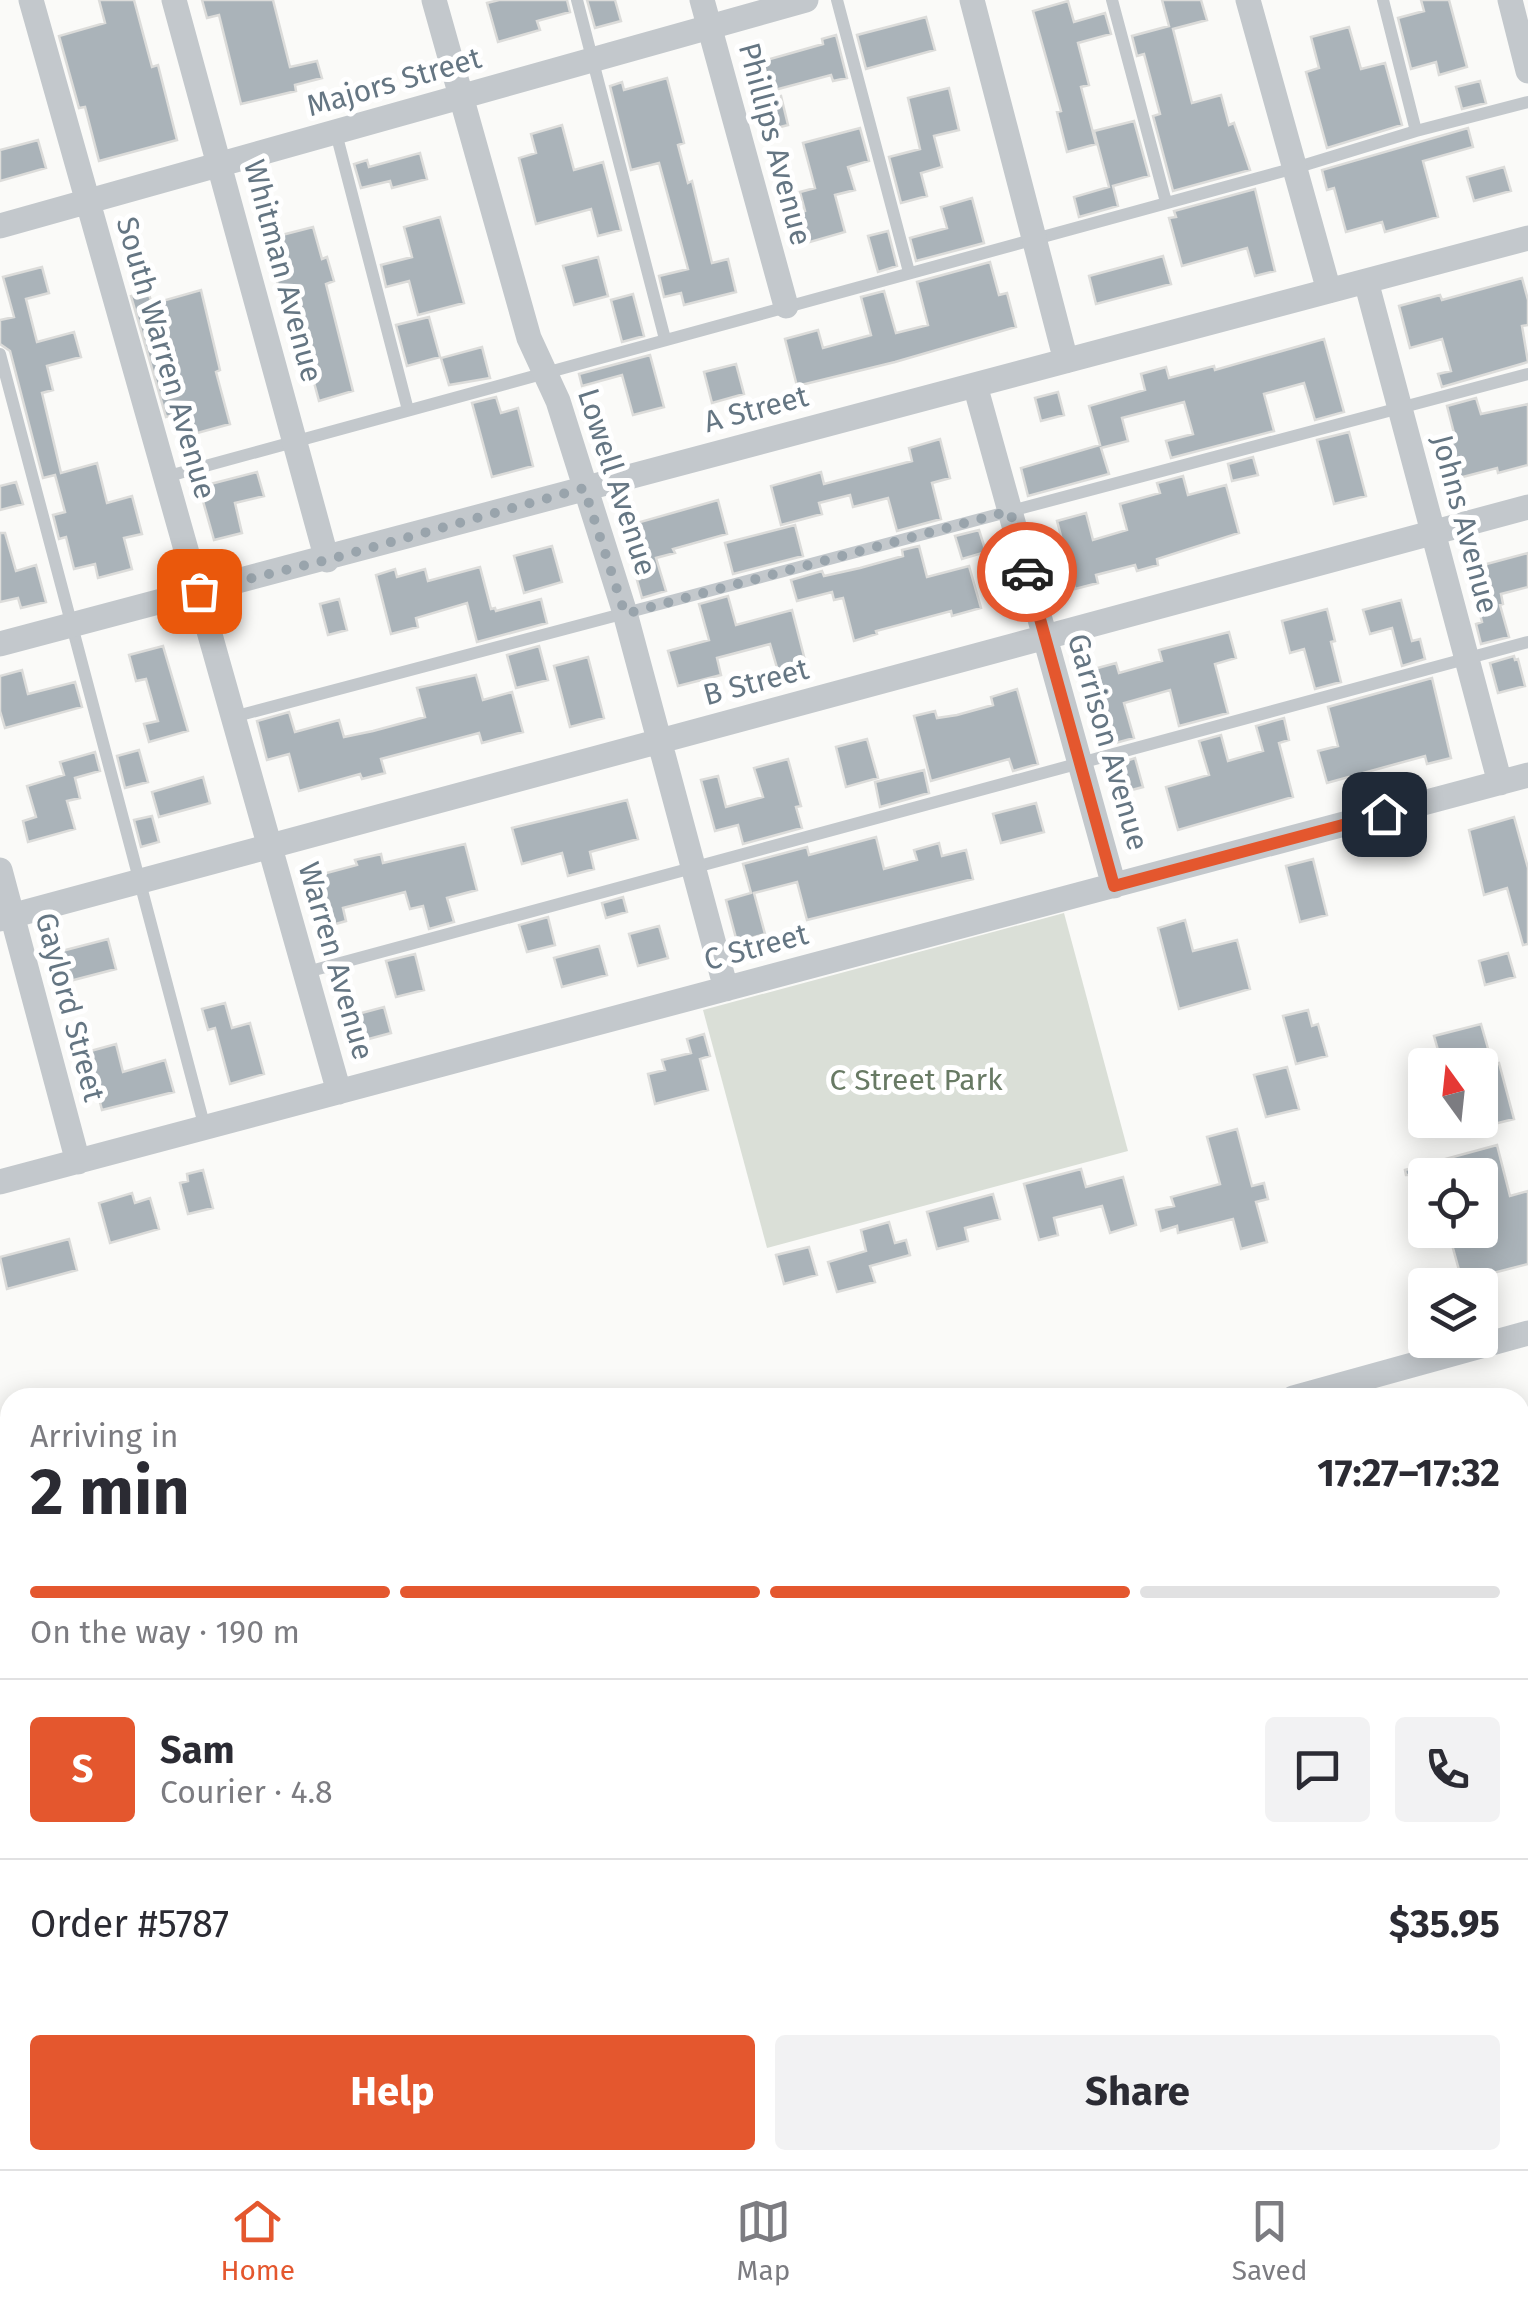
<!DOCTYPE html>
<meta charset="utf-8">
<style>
:root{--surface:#fff;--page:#f2f2f3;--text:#2b2b33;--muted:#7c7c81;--line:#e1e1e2;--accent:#e4572e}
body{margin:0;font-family:"Fira Sans",sans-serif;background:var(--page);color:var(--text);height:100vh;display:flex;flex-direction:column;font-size:38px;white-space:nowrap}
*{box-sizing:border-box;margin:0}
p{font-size:32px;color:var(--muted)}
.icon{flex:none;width:55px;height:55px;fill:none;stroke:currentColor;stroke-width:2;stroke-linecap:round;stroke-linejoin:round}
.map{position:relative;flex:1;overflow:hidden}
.drawer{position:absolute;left:0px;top:1388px;width:1530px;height:782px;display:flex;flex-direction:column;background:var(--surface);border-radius:30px 30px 0 0;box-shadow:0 5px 25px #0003}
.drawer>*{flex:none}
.needle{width:65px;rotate:345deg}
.tools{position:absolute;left:1408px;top:1048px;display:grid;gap:20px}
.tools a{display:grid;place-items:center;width:90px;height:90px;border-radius:10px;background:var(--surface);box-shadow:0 5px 25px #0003;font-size:50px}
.pin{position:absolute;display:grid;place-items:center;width:85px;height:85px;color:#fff;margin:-42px;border-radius:20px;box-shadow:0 5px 15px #0006}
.courier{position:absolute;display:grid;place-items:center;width:100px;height:100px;margin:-50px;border:8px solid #e4572e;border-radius:50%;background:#fff;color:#222;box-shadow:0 2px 12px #0007}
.summary em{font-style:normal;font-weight:700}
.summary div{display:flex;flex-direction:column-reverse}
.summary{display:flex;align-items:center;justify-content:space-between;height:170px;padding:0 30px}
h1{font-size:65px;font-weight:700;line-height:75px}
.bar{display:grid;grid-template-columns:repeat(4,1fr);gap:15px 10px;align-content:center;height:120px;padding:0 30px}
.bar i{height:12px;border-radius:8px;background:var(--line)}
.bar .current{background:var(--accent)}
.bar p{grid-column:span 4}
.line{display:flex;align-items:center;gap:25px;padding:0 30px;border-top:2px solid var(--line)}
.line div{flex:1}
.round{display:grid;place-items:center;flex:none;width:105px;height:105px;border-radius:10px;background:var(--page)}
.action{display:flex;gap:20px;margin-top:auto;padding:20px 30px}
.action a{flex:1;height:115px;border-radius:10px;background:var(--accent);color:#fff;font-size:40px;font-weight:700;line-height:115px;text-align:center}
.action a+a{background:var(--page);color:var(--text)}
.tab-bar{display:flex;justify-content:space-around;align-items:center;height:140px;border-top:2px solid var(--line);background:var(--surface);font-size:28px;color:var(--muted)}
.tab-bar a{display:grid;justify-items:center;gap:5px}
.tab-bar .current{color:var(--accent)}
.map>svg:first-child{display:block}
.green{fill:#dadfd7}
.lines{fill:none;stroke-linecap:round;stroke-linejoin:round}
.stream{stroke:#bbc7cb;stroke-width:6}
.building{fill:#aab3b9;stroke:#dcdcda;stroke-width:2.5}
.motorway-casing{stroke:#b4b9bd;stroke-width:50}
.path{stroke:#bbbfc2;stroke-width:4;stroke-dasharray:5 5;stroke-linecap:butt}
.service{stroke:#c3c8cc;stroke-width:12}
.minor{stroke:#c3c8cc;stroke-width:25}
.tertiary{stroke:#c3c8cc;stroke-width:30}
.motorway{stroke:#fff;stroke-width:45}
.done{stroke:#99a4ac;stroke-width:10;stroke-dasharray:0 18}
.route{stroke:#e4572e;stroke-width:12}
.labels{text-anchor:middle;stroke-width:10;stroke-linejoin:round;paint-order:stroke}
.street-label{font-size:30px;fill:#657683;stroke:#fff}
.park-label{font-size:30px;fill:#687a64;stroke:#fff}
</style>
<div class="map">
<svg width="1528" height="2169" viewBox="0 0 1528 2169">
<rect width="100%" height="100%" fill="#fafaf8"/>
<path class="green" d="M 1064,913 L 1128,1151 L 767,1248 L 703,1010 Z"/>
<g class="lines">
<path class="stream" d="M 0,1487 L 10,1487
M 1520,1747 L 1528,1742"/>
</g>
<path class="building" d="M 99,0 L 134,0 L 152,67 L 158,65 L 177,140 L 99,161 L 85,107 L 79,108 L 59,36 L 105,23 Z
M 202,0 L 273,0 L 290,67 L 317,61 L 322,78 L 295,85 L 296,91 L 241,104 L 219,15 L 207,18 Z
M 499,0 L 567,0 L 570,12 L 537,21 L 540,30 L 498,42 L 487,3 Z
M 587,0 L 615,0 L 621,21 L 595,28 Z
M 1162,0 L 1201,0 L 1207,20 L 1173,29 L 1192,103 L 1221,95 L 1229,125 L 1234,123 L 1250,170 L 1173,191 L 1153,116 L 1160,114 L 1144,54 L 1137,56 L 1132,36 L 1169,26 Z
M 1421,0 L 1449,0 L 1467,67 L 1439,75 L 1436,62 L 1411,69 L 1398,18 L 1424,11 Z
M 1068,1 L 1074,22 L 1105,13 L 1111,34 L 1078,43 L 1089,85 L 1081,87 L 1096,144 L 1067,152 L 1057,112 L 1061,111 L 1033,11 Z
M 926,17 L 935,50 L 866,69 L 857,35 Z
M 1349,27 L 1361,69 L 1385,63 L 1402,125 L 1327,148 L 1306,72 L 1319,68 L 1311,37 Z
M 836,35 L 847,78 L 833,81 L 831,75 L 771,91 L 763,61 L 823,44 L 822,39 Z
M 667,78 L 684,143 L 678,145 L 688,183 L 692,181 L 712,263 L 728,259 L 736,292 L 684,305 L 681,293 L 664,297 L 659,276 L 688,269 L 659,163 L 631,170 L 610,86 L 622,82 L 624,90 Z
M 1480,81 L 1486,103 L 1462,109 L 1456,87 Z
M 949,88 L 959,130 L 934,136 L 942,167 L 921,173 L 927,196 L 901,203 L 889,157 L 920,149 L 908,98 Z
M 781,96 L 788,125 L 765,131 L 757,102 Z
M 1134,121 L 1149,176 L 1113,186 L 1118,206 L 1079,217 L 1074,197 L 1109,187 L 1094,131 Z
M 562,125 L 574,170 L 603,162 L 621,230 L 598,236 L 591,209 L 536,224 L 519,158 L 536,153 L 531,134 Z
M 860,128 L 869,161 L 848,167 L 855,190 L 835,195 L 845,232 L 803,244 L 795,214 L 805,211 L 800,192 L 815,188 L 803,143 Z
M 1468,128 L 1473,147 L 1423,161 L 1438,217 L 1385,232 L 1382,222 L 1346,232 L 1334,188 L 1327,190 L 1322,170 Z
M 38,140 L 46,168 L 0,181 L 0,150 Z
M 420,153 L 427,179 L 392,188 L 390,181 L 361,188 L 354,164 L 367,160 L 369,167 Z
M 1504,167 L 1511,191 L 1474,201 L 1467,177 Z
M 1255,189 L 1275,271 L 1255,276 L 1247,248 L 1182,266 L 1169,218 L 1176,217 L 1174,211 Z
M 972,198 L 984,243 L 916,261 L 910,238 L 947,228 L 941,207 Z
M 440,217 L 464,303 L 418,315 L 409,281 L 386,287 L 381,265 L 412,257 L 404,227 Z
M 313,227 L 322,259 L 327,257 L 334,281 L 326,284 L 353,391 L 319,401 L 290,293 L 281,296 L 274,271 L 287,268 L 278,236 Z
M 888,231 L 897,266 L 878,272 L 868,236 Z
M 1163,256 L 1171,284 L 1096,304 L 1089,276 Z
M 598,257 L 608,296 L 574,305 L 563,266 Z
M 990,262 L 999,295 L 1007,293 L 1016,327 L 895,362 L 797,386 L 785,339 L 818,330 L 823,348 L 871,335 L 861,297 L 884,291 L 896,333 L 928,325 L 917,282 Z
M 42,267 L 49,293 L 26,299 L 37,342 L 74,332 L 81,357 L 47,366 L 53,390 L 42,393 L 61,473 L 97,463 L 107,503 L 132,496 L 142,534 L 124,538 L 132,569 L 98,578 L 95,564 L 74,569 L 66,537 L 59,539 L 53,515 L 65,512 L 55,475 L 43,478 L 10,351 L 0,344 L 0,320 L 14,317 L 3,277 Z
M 1522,278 L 1528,300 L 1528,325 L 1522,326 L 1528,362 L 1442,387 L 1438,374 L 1451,371 L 1442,339 L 1410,348 L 1399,306 L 1440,295 L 1442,300 Z
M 201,290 L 220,370 L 216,372 L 230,424 L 190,435 L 184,412 L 166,417 L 131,296 L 148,291 L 152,304 Z
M 633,294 L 644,336 L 622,342 L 611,300 Z
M 429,317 L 440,357 L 407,366 L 396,325 Z
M 1324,339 L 1344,412 L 1315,420 L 1304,383 L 1264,394 L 1274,431 L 1171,458 L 1166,441 L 1193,434 L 1184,402 L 1122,418 L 1128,441 L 1101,448 L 1109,474 L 1028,496 L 1021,468 L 1100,445 L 1089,406 L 1145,390 L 1141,374 L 1166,367 L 1169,378 L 1214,366 L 1215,370 Z
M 482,347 L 490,378 L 449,385 L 441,358 Z
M 650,355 L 664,407 L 633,415 L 622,375 L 582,386 L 579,374 Z
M 736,364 L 744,394 L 712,403 L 704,372 Z
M 1058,392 L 1064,415 L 1041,421 L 1035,398 Z
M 496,397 L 501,413 L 518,408 L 533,466 L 492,477 L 472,403 Z
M 1476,398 L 1481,414 L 1528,404 L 1528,465 L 1498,473 L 1497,468 L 1459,478 L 1448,438 L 1455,437 L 1447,406 Z
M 1349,432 L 1366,496 L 1334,504 L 1317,440 Z
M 940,439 L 950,478 L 932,483 L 941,519 L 897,531 L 888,498 L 853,507 L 850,495 L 819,503 L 822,514 L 781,525 L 771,486 L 821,472 L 824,484 L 912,461 L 909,448 Z
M 1253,457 L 1258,475 L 1232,481 L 1228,464 Z
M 257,472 L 264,496 L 235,503 L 242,533 L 214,540 L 199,487 Z
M 1183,476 L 1188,495 L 1226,485 L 1239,533 L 1157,559 L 1158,565 L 1137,571 L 1135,565 L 1096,575 L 1098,583 L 1075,589 L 1057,521 L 1086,513 L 1093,540 L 1127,530 L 1120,504 L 1160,493 L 1157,483 Z
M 16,482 L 23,504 L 0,510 L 0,486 Z
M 718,500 L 727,534 L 673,549 L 675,553 L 656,558 L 666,591 L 642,598 L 637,580 L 640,579 L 626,526 Z
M 795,525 L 803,556 L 733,574 L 725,543 Z
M 979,530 L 986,552 L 962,559 L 955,536 Z
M 0,533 L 5,533 L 16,571 L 36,565 L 46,602 L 21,608 L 18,598 L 0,602 Z
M 552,546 L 562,582 L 524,593 L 514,556 Z
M 919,546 L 927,577 L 969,566 L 981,608 L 952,616 L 951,611 L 876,631 L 877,634 L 854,641 L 843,598 L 834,600 L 832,592 L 797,601 L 791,580 L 822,571 L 824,576 L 860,568 L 903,556 L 902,550 Z
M 1528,553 L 1528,587 L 1501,594 L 1503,604 L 1500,605 L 1509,637 L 1481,644 L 1476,624 L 1482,622 L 1468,569 Z
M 480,567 L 491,609 L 495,608 L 496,611 L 541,599 L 547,623 L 477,642 L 467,603 L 416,618 L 418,627 L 391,634 L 376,575 L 395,569 L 397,577 L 425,569 L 428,581 Z
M 728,596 L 736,625 L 792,610 L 806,664 L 778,671 L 770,644 L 717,658 L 721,675 L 678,686 L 668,651 L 709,640 L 699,604 Z
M 339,599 L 347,630 L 328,635 L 320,604 Z
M 1401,600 L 1412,641 L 1420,639 L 1425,659 L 1402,666 L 1392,628 L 1370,634 L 1363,610 Z
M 1327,609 L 1335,641 L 1331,642 L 1341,682 L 1315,689 L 1304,649 L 1290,653 L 1282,621 Z
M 1229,632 L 1236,658 L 1215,664 L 1228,713 L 1179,726 L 1170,690 L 1124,703 L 1134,738 L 1112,744 L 1101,702 L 1092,705 L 1083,672 L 1116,663 L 1119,673 L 1162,661 L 1159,650 Z
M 163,646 L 188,731 L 149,742 L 144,724 L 158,721 L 146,679 L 136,681 L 129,655 Z
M 539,646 L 548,680 L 516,688 L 507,655 Z
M 1514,656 L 1515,660 L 1518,659 L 1525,686 L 1498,693 L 1490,663 Z
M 588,657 L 604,718 L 570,727 L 554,666 Z
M 22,670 L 28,694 L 75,682 L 82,707 L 5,728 L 0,711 L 0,676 Z
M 476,675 L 483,700 L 512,692 L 523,732 L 482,743 L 479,733 L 381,759 L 385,773 L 362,779 L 360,774 L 299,791 L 289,754 L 267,760 L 257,721 L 289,712 L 295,732 L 339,720 L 344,737 L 373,731 L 425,717 L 417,688 Z
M 1432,678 L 1451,758 L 1427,764 L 1425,756 L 1327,783 L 1318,751 L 1338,746 L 1328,707 Z
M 1017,689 L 1038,764 L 1013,771 L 1009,759 L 931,781 L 914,716 L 935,711 L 937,718 L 957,715 L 993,705 L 991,697 Z
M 1284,718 L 1289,740 L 1279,743 L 1293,797 L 1178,830 L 1166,787 L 1209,775 L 1199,741 L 1221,735 L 1228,761 L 1263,751 L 1256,726 Z
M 867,739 L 878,778 L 846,787 L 836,747 Z
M 139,750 L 148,782 L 125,788 L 117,756 Z
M 95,752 L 100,771 L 75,778 L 80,798 L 67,801 L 75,829 L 28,842 L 23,821 L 36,817 L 27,786 L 64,775 L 60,762 Z
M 1135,758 L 1143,787 L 1113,795 L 1105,768 Z
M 788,759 L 801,806 L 796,807 L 802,828 L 743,844 L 738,825 L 715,831 L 701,780 L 718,776 L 726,807 L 763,797 L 754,768 Z
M 924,770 L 929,793 L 880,807 L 875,782 Z
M 203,777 L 210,803 L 159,817 L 152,792 Z
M 627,800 L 638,839 L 590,852 L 594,869 L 568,876 L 562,853 L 522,864 L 512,828 Z
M 1036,803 L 1044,832 L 1001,843 L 993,814 Z
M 152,816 L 159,842 L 141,847 L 134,820 Z
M 1514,817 L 1528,868 L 1528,944 L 1523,945 L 1507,888 L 1484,895 L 1469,830 Z
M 876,837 L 884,869 L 917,860 L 914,850 L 939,843 L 942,856 L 966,850 L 973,879 L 807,920 L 797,882 L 754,893 L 765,934 L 737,942 L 726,900 L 751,893 L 743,864 L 807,847 L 809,855 Z
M 465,844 L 477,890 L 447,898 L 454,922 L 429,929 L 423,906 L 410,909 L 405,892 L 343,908 L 346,921 L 318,929 L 304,879 L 357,865 L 355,860 L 381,854 L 383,863 Z
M 1313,859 L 1327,915 L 1300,922 L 1286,866 Z
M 623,897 L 627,912 L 606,918 L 602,903 Z
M 548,917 L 555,945 L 527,952 L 519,925 Z
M 1185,920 L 1193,951 L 1237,940 L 1250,989 L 1179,1009 L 1158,928 Z
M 659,926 L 668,958 L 638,966 L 629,934 Z
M 108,939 L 116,969 L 66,982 L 58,952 Z
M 599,946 L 607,975 L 562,987 L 554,958 Z
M 1508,953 L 1515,977 L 1485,985 L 1479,961 Z
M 415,954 L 424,990 L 396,997 L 386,961 Z
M 225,1003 L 232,1028 L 250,1023 L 264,1074 L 230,1084 L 215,1028 L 208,1030 L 202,1009 Z
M 384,1007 L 391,1033 L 350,1044 L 343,1018 Z
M 1308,1010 L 1312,1026 L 1318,1024 L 1327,1056 L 1296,1064 L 1283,1016 Z
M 1481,1024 L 1489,1052 L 1442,1064 L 1434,1036 Z
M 704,1034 L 710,1056 L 700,1059 L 708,1090 L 655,1104 L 648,1074 L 665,1070 L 662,1060 L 691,1053 L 687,1039 Z
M 116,1044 L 123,1072 L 165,1060 L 174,1092 L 102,1110 L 87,1052 Z
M 1499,1063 L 1514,1119 L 1482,1127 L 1480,1068 Z
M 1287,1067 L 1299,1109 L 1266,1117 L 1254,1075 Z
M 1237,1129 L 1252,1186 L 1264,1183 L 1268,1199 L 1256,1202 L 1267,1242 L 1241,1249 L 1233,1219 L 1178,1233 L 1177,1226 L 1161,1231 L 1156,1210 L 1174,1206 L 1171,1197 L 1220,1184 L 1207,1137 Z
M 1497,1145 L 1510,1196 L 1528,1191 L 1528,1264 L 1462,1281 L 1448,1230 L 1488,1230 L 1480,1198 L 1480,1175 L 1406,1175 L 1405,1170 Z
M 1081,1169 L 1086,1187 L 1123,1177 L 1136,1225 L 1110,1233 L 1102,1206 L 1054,1218 L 1058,1235 L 1039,1240 L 1024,1184 Z
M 203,1170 L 213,1208 L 188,1214 L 180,1183 L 188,1181 L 187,1174 Z
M 132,1193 L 135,1203 L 150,1198 L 159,1229 L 110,1243 L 99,1203 Z
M 993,1194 L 1000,1219 L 965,1228 L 968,1241 L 937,1249 L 927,1212 Z
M 889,1222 L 895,1243 L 906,1240 L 910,1255 L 870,1266 L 875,1282 L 837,1292 L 828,1262 L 866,1251 L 861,1230 Z
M 69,1239 L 77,1270 L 7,1289 L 0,1257 Z
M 809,1247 L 817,1275 L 784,1284 L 776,1255 Z"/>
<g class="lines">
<g class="motorway-casing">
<path id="motorway" d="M 0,1637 L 10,1639
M 0,1709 L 10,1712
M 1520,1957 L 1528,1958
M 1520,2016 L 1528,2017"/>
</g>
<path class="path" d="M 0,1536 L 10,1540
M 1520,1790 L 1528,1790"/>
<path class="service" d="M 577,0 L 665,339
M 837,0 L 909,272
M 1112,0 L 1166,202
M 1383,0 L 1416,131 L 1528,102
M 336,133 L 408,410
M 0,354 L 205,1128
M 165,477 L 1295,168 L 1416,131
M 233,717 L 1528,374
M 307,972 L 1528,642"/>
<path class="minor" d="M 31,0 L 339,1092
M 174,0 L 327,560
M 434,0 L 529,338 L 558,401 L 625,613 L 726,989
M 702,0 L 786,306
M 972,0 L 1066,361
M 1248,0 L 1329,291
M 1510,0 L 1528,71
M 0,226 L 806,0
M 1366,281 L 1500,783
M 975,385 L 1114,886
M 0,644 L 1528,238
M 0,870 L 78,1162
M 0,919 L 1528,507
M 0,1182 L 1528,775
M 1293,1398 L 1528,1333
M 1520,2123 L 1528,2121"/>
<path class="tertiary" d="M 0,1917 L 10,1954
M 65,2160 L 67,2169"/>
<use href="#motorway" class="motorway"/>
</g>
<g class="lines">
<path class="done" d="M 199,591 L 327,560 L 584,488 L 625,614 L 1010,511 L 1027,572"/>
<path class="route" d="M 1027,572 L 1114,886 L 1384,814"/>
</g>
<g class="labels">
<g class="street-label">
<text transform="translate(394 82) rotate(-16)" y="10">Majors Street</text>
<text transform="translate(775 144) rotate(75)" y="10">Phillips Avenue</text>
<text transform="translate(283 271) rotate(75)" y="10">Whitman Avenue</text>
<text transform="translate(166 358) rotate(74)" y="10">South Warren Avenue</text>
<text transform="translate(756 409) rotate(-15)" y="10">A Street</text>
<text transform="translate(617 482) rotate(72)" y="10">Lowell Avenue</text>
<text transform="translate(1465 524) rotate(75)" y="10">Johns Avenue</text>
<text transform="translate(756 682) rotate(-15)" y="10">B Street</text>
<text transform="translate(1108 742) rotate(74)" y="10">Garrison Avenue</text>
<text transform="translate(756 947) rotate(-15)" y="10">C Street</text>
<text transform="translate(336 961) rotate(74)" y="10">Warren Avenue</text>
<text transform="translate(70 1007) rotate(75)" y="10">Gaylord Street</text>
</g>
<g class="park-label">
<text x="916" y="1090">C Street Park</text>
</g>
</g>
</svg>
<div class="tools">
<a><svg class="needle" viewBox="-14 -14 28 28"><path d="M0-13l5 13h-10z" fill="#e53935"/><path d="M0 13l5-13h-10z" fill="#7c7c81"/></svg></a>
<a><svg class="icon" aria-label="locate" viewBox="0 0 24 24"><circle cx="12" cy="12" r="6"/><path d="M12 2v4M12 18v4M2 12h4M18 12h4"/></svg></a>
<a><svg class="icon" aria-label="layers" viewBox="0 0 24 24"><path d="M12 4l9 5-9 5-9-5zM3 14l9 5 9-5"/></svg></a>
</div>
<div class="pin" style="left:199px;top:591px;background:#ea580c"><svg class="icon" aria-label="bag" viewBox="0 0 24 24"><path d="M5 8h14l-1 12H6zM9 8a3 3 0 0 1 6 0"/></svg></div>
<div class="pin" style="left:1384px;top:814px;background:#1f2937"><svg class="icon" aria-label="home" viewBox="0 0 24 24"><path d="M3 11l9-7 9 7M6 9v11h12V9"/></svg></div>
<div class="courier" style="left:1027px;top:572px"><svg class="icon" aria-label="car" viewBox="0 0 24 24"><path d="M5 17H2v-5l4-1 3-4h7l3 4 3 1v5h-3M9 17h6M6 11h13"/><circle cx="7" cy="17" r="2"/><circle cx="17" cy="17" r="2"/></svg></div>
<section class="drawer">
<div class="summary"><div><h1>2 min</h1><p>Arriving in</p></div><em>17:27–17:32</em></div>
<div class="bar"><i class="current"></i><i class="current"></i><i class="current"></i><i></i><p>On the way · 190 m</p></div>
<div class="line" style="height:180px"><b class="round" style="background:var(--accent);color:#fff">S</b><div><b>Sam</b><p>Courier · 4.8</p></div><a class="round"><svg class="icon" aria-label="chat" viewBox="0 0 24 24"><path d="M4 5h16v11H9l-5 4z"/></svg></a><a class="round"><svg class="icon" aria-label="phone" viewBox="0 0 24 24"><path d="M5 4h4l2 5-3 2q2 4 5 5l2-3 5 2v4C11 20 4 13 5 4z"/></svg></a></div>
<div class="line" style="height:130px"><div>Order #5787</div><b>$35.95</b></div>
<div class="action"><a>Help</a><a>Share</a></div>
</section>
</div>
<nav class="tab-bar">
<a class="current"><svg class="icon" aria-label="home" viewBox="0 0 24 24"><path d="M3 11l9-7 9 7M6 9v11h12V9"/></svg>Home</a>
<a><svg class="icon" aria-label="map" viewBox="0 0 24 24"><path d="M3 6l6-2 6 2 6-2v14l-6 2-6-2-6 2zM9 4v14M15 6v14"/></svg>Map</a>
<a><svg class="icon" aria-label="saved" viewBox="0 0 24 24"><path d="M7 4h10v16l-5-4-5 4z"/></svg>Saved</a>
</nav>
